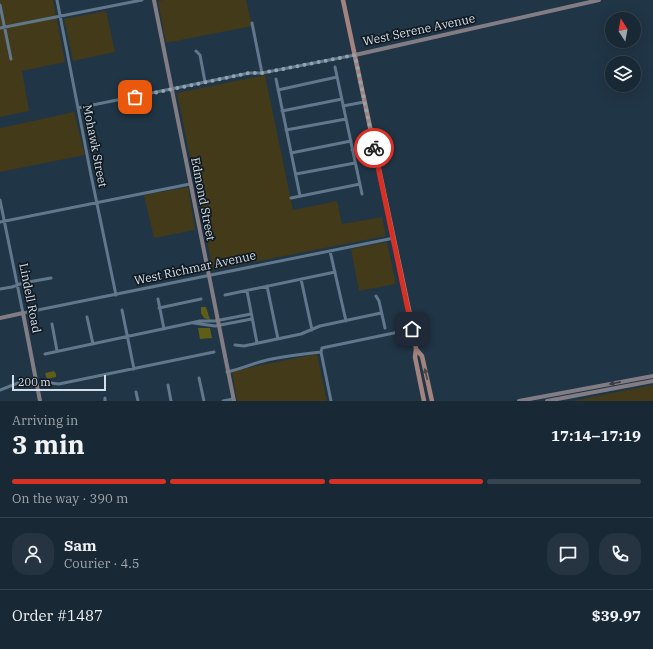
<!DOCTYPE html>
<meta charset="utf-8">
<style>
:root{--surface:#182834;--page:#253440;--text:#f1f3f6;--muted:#9fa6ac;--line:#36444f;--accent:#d93025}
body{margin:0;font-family:"IBM Plex Serif",serif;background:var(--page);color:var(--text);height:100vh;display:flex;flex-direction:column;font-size:15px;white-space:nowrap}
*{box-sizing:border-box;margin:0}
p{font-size:13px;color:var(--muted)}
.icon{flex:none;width:22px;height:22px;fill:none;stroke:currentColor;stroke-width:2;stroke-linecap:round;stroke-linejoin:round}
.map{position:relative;height:401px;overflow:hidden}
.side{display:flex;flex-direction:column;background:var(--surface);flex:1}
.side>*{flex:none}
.needle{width:26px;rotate:349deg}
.tools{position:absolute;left:605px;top:12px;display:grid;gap:8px}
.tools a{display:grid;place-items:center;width:36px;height:36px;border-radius:50%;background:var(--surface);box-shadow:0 4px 16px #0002,0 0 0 1px var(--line);font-size:20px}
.scale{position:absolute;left:12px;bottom:10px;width:94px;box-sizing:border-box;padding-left:4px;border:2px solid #d2dee9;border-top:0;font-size:11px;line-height:14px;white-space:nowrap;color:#d2dee9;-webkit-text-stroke:3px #121b23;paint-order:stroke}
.pin{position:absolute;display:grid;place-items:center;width:34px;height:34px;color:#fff;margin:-17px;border-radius:8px;box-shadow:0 2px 6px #0006}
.courier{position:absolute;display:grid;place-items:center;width:40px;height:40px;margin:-20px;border:3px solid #d93025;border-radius:50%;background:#fff;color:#222;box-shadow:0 1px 5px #0007}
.headline em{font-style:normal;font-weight:700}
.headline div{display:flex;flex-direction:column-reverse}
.headline{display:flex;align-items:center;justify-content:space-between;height:68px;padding:0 12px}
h1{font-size:26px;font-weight:700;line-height:30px}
.bar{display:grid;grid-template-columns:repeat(4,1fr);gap:6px 4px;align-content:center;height:48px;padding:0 12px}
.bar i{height:5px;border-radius:3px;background:var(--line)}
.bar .current{background:var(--accent)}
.bar p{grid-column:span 4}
.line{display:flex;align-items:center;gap:10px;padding:0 12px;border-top:1px solid var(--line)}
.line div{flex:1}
.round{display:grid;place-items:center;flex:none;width:42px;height:42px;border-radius:16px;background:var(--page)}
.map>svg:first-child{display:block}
.green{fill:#5e5e17}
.sand{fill:#423a19}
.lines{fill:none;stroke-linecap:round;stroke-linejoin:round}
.street{stroke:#61788c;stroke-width:3}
.secondary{stroke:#827d85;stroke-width:4}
.primary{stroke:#a3837e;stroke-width:4.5}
.oneway{fill:#4c4547}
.oneway2{fill:#393d45}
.done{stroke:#94a3b0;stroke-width:4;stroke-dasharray:0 7.2}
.route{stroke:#d93025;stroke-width:5}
.labels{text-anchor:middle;stroke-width:3.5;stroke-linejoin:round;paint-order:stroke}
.street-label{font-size:12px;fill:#d2dee9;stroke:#121b23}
</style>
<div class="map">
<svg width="653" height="401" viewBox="0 0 653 401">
<rect width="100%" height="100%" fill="#203546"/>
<path class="green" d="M 201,307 L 206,307 L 210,320 L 204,318 L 201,313 Z
M 198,328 L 210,328 L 212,338 L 200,339 Z
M 54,371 L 56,374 L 56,377 L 47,379 L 45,373 Z"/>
<path class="sand" d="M 0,0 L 53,0 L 65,62 L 22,71 L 29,111 L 0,117 Z
M 163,0 L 246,0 L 252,26 L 166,43 L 158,1 Z
M 106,11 L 115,52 L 73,61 L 64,19 Z
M 265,75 L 293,210 L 337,201 L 342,224 L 382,217 L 386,236 L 213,270 L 177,93 Z
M 74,112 L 85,155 L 0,172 L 0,128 Z
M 188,187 L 195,230 L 154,238 L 144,195 Z
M 387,242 L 396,284 L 359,291 L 351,249 Z
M 317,354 L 327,401 L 237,401 L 232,371 Z
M 653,385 L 653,401 L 572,401 Z"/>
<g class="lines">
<path class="street" d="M 57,0 L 91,175 L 116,295
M 0,5 L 11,59
M 252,23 L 262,73
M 0,28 L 142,0
M 196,51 L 200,55 L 205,82
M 335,67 L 362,194
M 276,79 L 300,196
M 278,90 L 337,77
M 343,106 L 364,102
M 78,108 L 249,73 L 262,73 L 355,55
M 282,111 L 342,99
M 286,130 L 346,119
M 352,150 L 374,145
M 291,153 L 351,141
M 296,174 L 355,163
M 291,198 L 360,184
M 0,200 L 23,313 L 394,238
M 0,222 L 190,184
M 330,251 L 346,321
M 301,279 L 312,330
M 267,286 L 278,339
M 0,289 L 12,287 L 23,283 L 51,278
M 247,291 L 257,343
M 225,295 L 335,272
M 376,296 L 379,301 L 385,328
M 158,299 L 164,329
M 159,308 L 201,299
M 122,310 L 134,369
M 87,317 L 93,344
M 194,323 L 215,326 L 252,319
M 52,324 L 57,351
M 235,345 L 244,346 L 301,334 L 320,326 L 381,313
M 45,354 L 200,321 L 215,321 L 251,314
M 227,372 C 241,369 254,363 267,360 C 285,356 303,354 321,352
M 199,378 L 204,401
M 51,383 L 59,384 L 214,352
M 168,385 L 171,401
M 0,390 L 18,383 L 25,382
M 136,392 L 138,401
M 105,398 L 105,401
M 223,401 L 233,399
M 331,401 L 321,352 L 322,348 L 413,329"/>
<path class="secondary" d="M 154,0 L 234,401
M 355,55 L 599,0
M 0,318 L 23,313 L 40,401
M 519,401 L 653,376
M 547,401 L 653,381"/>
<path class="primary" d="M 343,0 L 413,329 L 416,349 L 415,357 L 424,401
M 416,349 L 422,356 L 432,401"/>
</g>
<defs><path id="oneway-solid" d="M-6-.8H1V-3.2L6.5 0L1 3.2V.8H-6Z"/></defs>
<use class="oneway" href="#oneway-solid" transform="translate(426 374) rotate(-103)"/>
<use class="oneway2" href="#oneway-solid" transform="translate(615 383) rotate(169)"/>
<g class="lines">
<path class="done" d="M 135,97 L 235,76 L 249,73 L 262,73 L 355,55 L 374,148"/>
<path class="route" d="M 374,148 L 412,329"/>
</g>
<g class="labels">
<g class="street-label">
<text transform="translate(419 30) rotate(-12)" y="4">West Serene Avenue</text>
<text transform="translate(95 146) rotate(79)" y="4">Mohawk Street</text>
<text transform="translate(203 199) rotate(79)" y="4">Edmond Street</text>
<text transform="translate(195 268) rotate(-12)" y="4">West Richmar Avenue</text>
<text transform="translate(30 298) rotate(79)" y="4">Lindell Road</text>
</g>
</g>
</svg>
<div class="tools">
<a><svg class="needle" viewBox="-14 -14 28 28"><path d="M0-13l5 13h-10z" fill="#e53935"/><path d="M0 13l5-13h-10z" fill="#9fa6ac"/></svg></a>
<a><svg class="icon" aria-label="layers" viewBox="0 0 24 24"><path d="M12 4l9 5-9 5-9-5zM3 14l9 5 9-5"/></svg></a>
</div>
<div class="scale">200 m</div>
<div class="pin" style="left:135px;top:97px;background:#ea580c"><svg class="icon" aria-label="bag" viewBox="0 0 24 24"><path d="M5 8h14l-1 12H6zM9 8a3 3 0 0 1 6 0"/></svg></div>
<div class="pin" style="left:412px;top:329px;background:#1f2937"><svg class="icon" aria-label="home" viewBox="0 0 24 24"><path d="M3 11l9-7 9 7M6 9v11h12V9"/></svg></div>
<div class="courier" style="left:374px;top:148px"><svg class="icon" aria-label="bike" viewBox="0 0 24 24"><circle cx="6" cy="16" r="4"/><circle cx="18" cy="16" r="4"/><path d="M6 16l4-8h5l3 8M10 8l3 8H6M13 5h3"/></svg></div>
</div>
<section class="side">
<div class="headline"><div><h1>3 min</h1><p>Arriving in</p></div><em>17:14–17:19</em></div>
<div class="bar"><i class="current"></i><i class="current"></i><i class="current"></i><i></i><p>On the way · 390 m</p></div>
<div class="line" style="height:72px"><a class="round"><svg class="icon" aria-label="person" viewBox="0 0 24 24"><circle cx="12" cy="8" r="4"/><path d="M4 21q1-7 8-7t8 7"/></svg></a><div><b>Sam</b><p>Courier · 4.5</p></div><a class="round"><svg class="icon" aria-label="chat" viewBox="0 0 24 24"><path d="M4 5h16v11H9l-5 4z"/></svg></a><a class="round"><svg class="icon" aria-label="phone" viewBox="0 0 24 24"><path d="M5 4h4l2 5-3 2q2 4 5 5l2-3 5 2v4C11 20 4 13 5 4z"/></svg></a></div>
<div class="line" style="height:52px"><div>Order #1487</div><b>$39.97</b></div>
</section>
